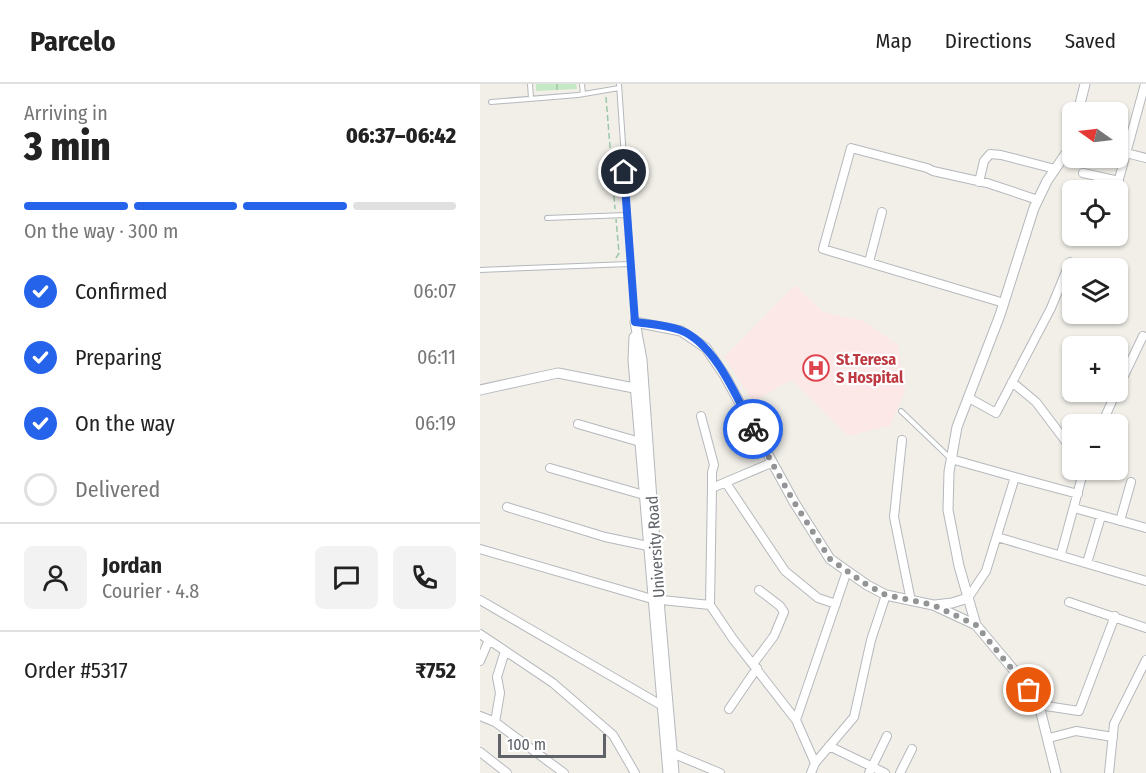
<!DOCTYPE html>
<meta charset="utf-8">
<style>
:root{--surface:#fff;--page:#f2f2f2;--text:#222;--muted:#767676;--line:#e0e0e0;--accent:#2563eb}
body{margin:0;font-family:"Fira Sans Condensed",sans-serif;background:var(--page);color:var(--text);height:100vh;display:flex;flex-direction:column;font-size:22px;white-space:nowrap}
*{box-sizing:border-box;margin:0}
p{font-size:20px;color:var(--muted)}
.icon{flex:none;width:33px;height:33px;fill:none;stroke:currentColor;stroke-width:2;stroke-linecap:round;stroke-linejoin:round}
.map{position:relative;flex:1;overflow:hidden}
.drawer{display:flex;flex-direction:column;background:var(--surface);width:480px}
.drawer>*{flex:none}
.needle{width:39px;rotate:284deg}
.fabs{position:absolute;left:582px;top:18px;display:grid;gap:12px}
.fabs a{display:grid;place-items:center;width:66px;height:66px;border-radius:9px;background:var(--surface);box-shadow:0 2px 4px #0004;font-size:30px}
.scale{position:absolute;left:18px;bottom:15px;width:108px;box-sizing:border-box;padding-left:6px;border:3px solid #5f6368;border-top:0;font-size:16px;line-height:21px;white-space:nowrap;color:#5f6368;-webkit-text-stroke:4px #fff;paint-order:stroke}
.pin{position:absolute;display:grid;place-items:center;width:51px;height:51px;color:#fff;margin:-26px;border:3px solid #fff;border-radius:50%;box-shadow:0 2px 6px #0007}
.courier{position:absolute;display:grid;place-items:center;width:60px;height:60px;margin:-30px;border:4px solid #2563eb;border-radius:50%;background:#fff;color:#222;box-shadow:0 2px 8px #0007}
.overview em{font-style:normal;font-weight:800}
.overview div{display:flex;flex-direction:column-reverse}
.overview{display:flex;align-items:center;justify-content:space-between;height:102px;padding:0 24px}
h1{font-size:39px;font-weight:800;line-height:45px}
.bar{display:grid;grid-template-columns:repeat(4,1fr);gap:9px 6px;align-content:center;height:72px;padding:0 24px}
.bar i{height:8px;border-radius:4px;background:var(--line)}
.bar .current{background:var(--accent)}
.bar p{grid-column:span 4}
.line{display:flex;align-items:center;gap:15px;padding:0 24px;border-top:2px solid var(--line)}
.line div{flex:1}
.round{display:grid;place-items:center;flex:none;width:63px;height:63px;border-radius:9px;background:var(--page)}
ol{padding:0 24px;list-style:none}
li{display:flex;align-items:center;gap:18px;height:66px}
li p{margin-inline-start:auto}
li .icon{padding:6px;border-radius:50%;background:var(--accent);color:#fff;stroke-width:4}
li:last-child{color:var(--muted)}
li i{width:33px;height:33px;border:3px solid var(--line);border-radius:50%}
header{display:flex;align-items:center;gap:36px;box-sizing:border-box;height:84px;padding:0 30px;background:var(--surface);border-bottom:2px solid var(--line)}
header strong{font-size:28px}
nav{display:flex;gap:33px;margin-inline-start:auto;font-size:21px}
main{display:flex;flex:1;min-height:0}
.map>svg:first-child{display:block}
.medical{fill:#fce8e6}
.green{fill:#c5e8c5}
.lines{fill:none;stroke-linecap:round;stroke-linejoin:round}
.service-casing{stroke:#b5b8bc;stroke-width:6}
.minor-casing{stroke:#b5b8bc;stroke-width:10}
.tertiary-casing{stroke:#b5b8bc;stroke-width:11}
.path{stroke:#9cc7a9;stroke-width:1.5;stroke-dasharray:6 3;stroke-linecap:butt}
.service{stroke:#fff;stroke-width:4}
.minor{stroke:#fff;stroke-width:8}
.tertiary{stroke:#fff;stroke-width:9}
.done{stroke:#929495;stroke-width:6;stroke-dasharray:0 10.8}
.route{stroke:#2563eb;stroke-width:8}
.labels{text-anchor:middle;stroke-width:4.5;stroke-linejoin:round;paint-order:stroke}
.health-label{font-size:16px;font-weight:bold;fill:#be3a42;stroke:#fff;text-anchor:start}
.street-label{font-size:16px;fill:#5f6368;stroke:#fff}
</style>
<header>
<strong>Parcelo</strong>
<nav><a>Map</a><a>Directions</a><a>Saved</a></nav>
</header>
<main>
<section class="drawer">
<div class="overview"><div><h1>3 min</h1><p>Arriving in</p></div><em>06:37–06:42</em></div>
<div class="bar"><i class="current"></i><i class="current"></i><i class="current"></i><i></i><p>On the way · 300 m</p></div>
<ol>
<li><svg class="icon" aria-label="check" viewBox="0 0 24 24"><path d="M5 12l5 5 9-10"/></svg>Confirmed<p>06:07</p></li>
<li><svg class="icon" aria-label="check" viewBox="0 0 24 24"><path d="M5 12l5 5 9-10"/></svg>Preparing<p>06:11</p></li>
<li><svg class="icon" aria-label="check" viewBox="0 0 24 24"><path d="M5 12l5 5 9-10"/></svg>On the way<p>06:19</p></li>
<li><i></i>Delivered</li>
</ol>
<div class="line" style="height:108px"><a class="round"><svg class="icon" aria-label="person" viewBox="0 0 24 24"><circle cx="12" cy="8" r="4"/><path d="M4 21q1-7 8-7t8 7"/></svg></a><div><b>Jordan</b><p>Courier · 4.8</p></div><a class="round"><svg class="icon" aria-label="chat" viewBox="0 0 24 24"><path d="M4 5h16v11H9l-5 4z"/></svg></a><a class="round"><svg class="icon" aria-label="phone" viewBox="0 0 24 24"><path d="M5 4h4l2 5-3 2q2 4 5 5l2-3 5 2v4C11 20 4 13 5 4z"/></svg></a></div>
<div class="line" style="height:78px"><div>Order #5317</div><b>₹752</b></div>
</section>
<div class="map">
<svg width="666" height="689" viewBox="0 0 666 689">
<rect width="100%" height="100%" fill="#f1efe8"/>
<path class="medical" d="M 315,201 L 343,228 L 384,237 L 418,261 L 425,307 L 410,342 L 368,352 L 311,296 L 273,318 L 244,273 Z"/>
<path class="green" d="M 56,0 L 96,0 L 97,5 L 56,7 Z"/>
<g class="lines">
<g class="service-casing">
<path id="service" d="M 50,0 L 51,14
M 102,0 L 103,10
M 139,0 L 155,238
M 11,18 L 98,11 L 139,4
M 67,134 L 146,131
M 0,186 L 149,180
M 421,327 L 471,375"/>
</g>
<g class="minor-casing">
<path id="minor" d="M 638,67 L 666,74
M 603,89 L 639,97
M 499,98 L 504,77 L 510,70 L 521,71 L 575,85
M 636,106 L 665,0
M 590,128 L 592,128
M 389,178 L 402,128
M 524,219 L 343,165 L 371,64 L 447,84 L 453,87 L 507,99 L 558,116
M 532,298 L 556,318 L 587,359 L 592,362
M 638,304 L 663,252
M 489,314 L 516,329 L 571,224 L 590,178
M 221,332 L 234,381 L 232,388 L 232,404
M 98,340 L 160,358
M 622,340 L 636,308
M 422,356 L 414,433 L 431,517
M 471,375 L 535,393 L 506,487 L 488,514
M 70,384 L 164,411
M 535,393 L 598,410
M 246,399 L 305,487 L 338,514 L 356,520
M 27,423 L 125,453 L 168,462
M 594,424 L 666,444
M 640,437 L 651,398
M 517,453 L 666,497
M 0,465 L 172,515 L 230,521 L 232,404 L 291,379
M 581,470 L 603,389
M 607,479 L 621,432
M 0,516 L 181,621
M 589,518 L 666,544
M 230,521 L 253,555 L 316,636 L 335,679 L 331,689
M 0,550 L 73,599 L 133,651 L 155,689
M 0,577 L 9,556
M 273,580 L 294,552 L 304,528 L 300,522 L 279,506
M 559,621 L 599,627 L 635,532
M 249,625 L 277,584
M 0,632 L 15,638 L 84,689
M 316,636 L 367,487
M 15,638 L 20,609 L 17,593 L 25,567
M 569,654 L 596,647 L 633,653
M 349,662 L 405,689
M 0,668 L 27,689
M 192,669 L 240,689
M 335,679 L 374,633 L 391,556 L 406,511
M 389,689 L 407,652
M 420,689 L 432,665
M 629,689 L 634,640 L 666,576"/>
</g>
<g class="tertiary-casing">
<path id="tertiary" d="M 598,28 L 605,0
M 155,238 L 201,247 L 226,264 L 245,292 L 314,418 L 350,475 L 387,501 L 406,511 L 453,521 L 496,541
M 155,238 L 162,276 L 180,528 L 194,689
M 154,253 L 153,276 L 188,689
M 0,306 L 78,289 L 159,305
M 455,521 L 472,519 L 488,514
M 576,689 L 559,621 L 538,591 L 496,541 L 479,482 L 468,426 L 469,388 L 477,343 L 520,231 L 554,124 L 567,97 L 589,65 L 592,51"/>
</g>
<path class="path" d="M 77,0 L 77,7
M 126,13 L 135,125
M 136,174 L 139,169 L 136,135"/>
<use href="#service" class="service"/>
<use href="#minor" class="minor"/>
<use href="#tertiary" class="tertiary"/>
</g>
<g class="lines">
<path class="done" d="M 273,345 L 314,418 L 350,475 L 387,501 L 406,511 L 453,521 L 496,541 L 549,606"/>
<path class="route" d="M 144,88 L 155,238 C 169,240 186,241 200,246 C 235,259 257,314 273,345"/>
</g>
<defs>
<g id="hospital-ring" transform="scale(1.35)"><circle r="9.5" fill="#fff" stroke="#e0444e" stroke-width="1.5"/><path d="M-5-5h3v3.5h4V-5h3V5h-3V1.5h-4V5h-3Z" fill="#e0444e"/></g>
</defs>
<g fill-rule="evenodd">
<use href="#hospital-ring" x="336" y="284"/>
</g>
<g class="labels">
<g class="health-label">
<text x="356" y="281">St.Teresa<tspan x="356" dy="18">S Hospital</tspan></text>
</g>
<g class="street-label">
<text transform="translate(175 463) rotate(-94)" y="6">University Road</text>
</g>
</g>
</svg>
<div class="fabs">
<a><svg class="needle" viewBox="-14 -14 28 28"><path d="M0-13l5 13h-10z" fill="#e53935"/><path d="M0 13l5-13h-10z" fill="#767676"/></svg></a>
<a><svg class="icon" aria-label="locate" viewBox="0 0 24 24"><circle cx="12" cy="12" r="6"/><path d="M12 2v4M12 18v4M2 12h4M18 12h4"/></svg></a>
<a><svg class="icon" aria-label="layers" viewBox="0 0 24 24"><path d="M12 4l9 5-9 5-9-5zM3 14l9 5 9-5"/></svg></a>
<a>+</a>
<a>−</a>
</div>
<div class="scale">100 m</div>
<div class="pin" style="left:549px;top:606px;background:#ea580c"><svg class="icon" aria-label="bag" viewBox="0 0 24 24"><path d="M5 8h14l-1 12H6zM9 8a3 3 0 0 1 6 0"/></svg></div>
<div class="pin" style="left:144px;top:88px;background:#1f2937"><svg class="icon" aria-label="home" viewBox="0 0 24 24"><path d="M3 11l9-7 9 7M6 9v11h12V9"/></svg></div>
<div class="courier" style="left:273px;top:345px"><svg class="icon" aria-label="bike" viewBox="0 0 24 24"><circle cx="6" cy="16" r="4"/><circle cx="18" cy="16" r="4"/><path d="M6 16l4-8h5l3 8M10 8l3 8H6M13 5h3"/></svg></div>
</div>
</main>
